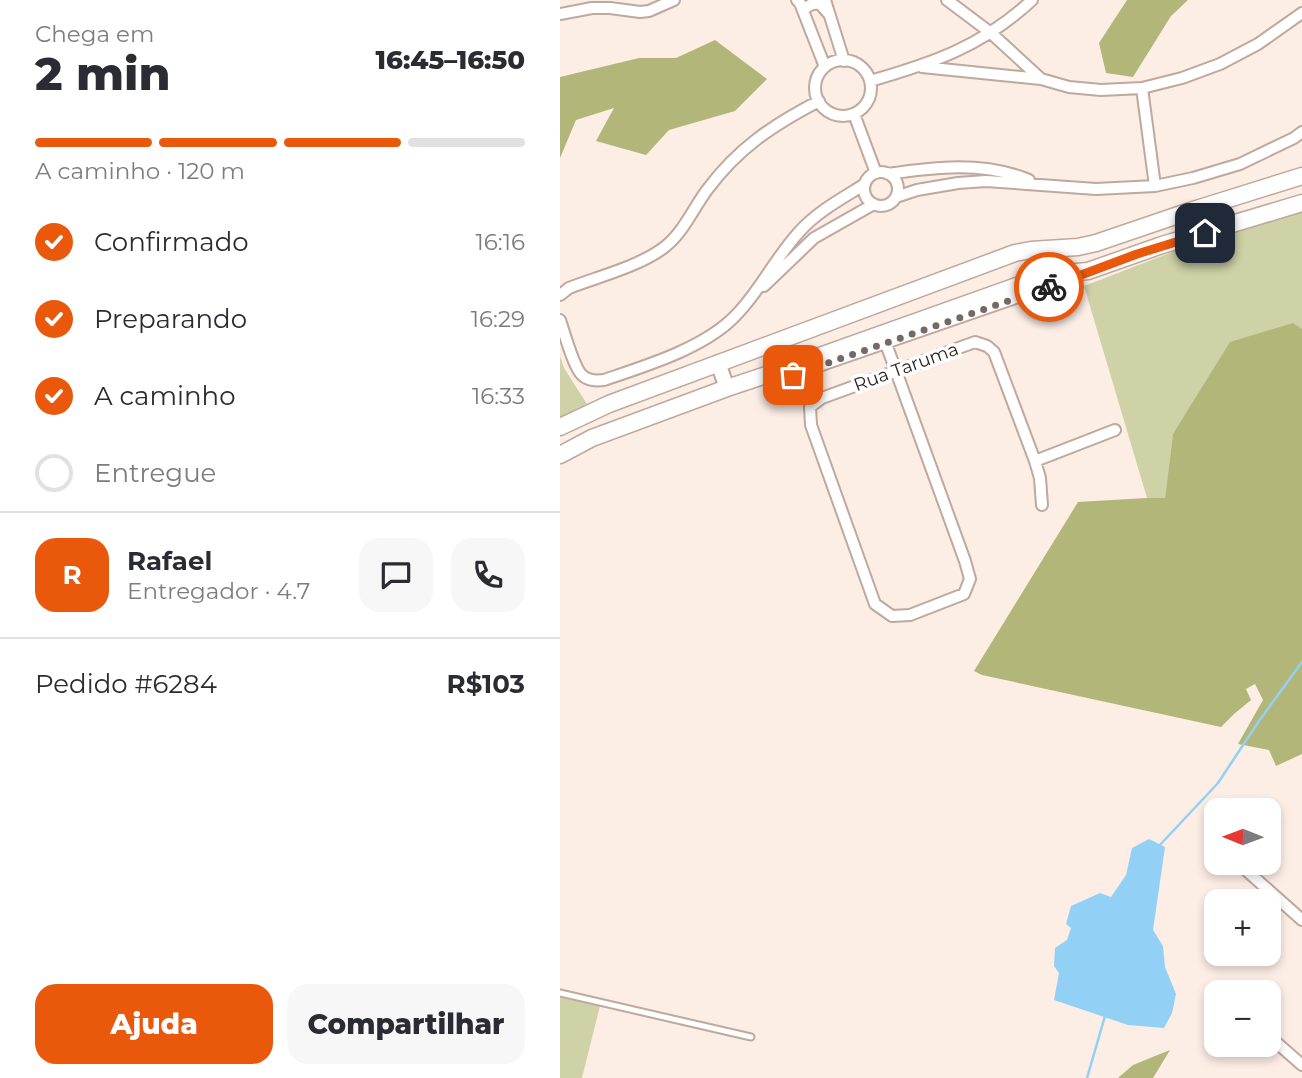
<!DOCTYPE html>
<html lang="pt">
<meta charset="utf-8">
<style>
:root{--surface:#fff;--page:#f7f7f7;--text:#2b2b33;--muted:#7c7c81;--line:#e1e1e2;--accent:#ea580c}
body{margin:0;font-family:Montserrat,sans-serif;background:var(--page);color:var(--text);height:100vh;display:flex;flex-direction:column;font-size:26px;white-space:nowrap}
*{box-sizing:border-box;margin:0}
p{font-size:23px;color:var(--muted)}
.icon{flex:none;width:38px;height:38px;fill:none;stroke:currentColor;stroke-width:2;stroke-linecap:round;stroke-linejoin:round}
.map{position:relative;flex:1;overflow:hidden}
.drawer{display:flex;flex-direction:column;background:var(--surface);width:560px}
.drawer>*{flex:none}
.needle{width:46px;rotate:271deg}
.fabs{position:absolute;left:644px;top:798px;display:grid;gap:14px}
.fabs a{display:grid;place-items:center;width:77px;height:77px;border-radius:14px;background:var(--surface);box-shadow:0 4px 10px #0003;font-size:35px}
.pin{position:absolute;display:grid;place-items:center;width:60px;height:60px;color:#fff;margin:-30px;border-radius:14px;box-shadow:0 4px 10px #0006}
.courier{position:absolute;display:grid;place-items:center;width:70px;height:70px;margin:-35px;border:5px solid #ea580c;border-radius:50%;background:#fff;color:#222;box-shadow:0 2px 9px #0007}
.headline em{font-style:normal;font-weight:800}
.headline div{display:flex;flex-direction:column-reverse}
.headline{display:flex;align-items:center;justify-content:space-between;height:119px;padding:0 35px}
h1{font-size:46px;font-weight:800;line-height:52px}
.bar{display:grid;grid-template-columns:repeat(4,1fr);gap:10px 7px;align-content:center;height:84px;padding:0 35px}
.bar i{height:9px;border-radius:5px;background:var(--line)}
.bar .active{background:var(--accent)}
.bar p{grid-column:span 4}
.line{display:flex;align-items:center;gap:18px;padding:0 35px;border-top:2px solid var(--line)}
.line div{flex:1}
.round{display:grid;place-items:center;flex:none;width:74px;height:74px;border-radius:21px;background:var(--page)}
ol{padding:0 35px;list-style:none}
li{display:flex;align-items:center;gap:21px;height:77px}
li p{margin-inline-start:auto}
li .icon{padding:7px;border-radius:50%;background:var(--accent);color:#fff;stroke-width:4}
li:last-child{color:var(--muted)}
li i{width:38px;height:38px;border:4px solid var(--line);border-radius:50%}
.button{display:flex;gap:14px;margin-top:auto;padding:14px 35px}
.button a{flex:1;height:80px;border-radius:21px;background:var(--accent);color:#fff;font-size:28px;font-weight:800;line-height:80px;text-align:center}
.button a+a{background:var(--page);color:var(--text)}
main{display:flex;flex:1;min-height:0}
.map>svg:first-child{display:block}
.green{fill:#cfd2a7}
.forest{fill:#b2b678}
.water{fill:#92d1f5}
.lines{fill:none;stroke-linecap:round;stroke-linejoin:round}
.stream{stroke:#92d1f5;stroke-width:2.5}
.service-casing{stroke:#bfa89c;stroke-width:9}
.minor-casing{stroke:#bfa89c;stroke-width:14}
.tertiary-casing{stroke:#bfa89c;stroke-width:18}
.secondary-casing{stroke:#bfa89c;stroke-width:19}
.service{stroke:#fff;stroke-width:5}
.minor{stroke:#fff;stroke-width:10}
.tertiary{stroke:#fff;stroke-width:14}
.secondary{stroke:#fff;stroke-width:16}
.done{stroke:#746964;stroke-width:7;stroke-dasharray:0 12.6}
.route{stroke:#ea580c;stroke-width:9}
.labels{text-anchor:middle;stroke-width:7;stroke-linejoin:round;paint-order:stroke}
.street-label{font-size:18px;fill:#2b221e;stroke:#fff}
</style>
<main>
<section class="drawer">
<div class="headline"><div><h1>2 min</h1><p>Chega em</p></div><em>16:45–16:50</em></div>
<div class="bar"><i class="active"></i><i class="active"></i><i class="active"></i><i></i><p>A caminho · 120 m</p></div>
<ol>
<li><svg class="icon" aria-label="check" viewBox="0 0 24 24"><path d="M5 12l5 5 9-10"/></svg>Confirmado<p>16:16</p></li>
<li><svg class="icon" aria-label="check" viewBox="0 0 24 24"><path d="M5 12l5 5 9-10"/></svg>Preparando<p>16:29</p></li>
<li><svg class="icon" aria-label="check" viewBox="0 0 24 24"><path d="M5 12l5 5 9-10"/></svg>A caminho<p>16:33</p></li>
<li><i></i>Entregue</li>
</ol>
<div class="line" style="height:126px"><b class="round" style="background:var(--accent);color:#fff">R</b><div><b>Rafael</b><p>Entregador · 4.7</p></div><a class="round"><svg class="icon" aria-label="chat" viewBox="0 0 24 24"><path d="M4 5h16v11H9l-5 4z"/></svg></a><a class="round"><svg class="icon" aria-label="phone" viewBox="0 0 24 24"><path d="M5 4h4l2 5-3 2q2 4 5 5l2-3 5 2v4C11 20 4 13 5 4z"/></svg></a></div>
<div class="line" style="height:91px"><div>Pedido #6284</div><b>R$103</b></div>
<div class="button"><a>Ajuda</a><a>Compartilhar</a></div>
</section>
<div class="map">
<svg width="742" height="1078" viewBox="0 0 742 1078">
<rect width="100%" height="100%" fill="#fcede5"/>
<path class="green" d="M 742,211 L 742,329 L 733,324 L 613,434 L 605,499 L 587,498 L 524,286 L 620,249 Z
M 0,356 L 4,368 L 27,404 L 0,419 Z
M 0,997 L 40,1006 L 22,1078 L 0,1078 Z"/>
<path class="forest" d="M 567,0 L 628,0 L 611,16 L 573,77 L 546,73 L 539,43 Z
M 155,40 L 207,79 L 175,111 L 109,130 L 86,155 L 36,141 L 54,108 L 16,120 L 0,158 L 0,77 L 79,58 L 116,58 Z
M 733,323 L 742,329 L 742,754 L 716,766 L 709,750 L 678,744 L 703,700 L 695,684 L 686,689 L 691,700 L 674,714 L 661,727 L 422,675 L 414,671 L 518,502 L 587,498 L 605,498 L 613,434 L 670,342 Z
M 610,1050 L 593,1078 L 558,1078 L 573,1065 Z"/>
<path class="water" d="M 589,839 L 605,847 L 593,930 L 603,946 L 605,967 L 616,994 L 612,1013 L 604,1028 L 568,1025 L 494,1000 L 499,973 L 494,966 L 495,948 L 507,940 L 511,928 L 506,924 L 511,906 L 540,893 L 551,897 L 566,875 L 572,848 Z"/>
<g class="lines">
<path class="stream" d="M 598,847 L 658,783 L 699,721 L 742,662
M 527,1078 L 545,1016"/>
<g class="service-casing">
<path id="service" d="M 0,993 L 191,1037"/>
</g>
<g class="minor-casing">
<path id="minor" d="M 237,0 L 240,3 L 265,67
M 265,0 L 284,61
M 387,0 L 431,33 L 481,79
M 243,11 C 248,5 252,3 260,4 L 268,13
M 0,14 L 32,8 L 50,8 L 80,12 L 89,11 L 114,0
M255 88a28 28 0 1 1 56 0a28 28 0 1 1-56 0Z
M 362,67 L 481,79 L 509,87 L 541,90 L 582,88 L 622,78 L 660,64 L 698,44 L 742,13
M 310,81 C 373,63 423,46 472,0
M 582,88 L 595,186
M 294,114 L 316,173
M304 189a17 17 0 1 1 34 0a17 17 0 1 1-34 0Z
M 328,174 C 375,167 423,161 469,180
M 336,197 L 357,190 L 398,183 L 426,181 L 536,189 L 595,186 L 633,178 L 680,164 L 734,138 L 742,132
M 204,286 L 254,238 L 314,204
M 0,295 L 9,288 C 37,277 77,267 102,249 C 123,234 132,210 147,190 C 178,148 213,125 259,101
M 0,320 C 4,332 14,368 22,375 C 28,381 36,381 44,380 C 85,366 138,350 170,321 C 198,295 214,259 240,231 C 258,211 283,198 305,184
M 326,344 L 336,371 L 405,561 L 410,579 L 404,594 L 350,615 L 332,616 L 315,604 L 251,425 L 250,407 L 262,398 L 415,342 L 427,346 L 434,352 L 475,461 L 480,478 L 482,505
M 216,375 L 233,375 L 519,276
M 475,461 L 555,430
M 687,871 L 742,920
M 709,1036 L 742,1065"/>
</g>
<g class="tertiary-casing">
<path id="tertiary" d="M 158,363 L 167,388"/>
</g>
<g class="secondary-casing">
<path id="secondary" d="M 0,427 L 49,404 L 455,253 L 471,250 L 518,247 L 536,243 L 630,211 L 742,176
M 0,455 L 32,438 L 167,388 L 209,374 L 482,277 L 494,274 L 528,271 L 602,245 L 742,203"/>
</g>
<use href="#service" class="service"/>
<use href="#minor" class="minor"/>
<use href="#tertiary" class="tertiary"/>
<use href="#secondary" class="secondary"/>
</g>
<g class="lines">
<path class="done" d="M 233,375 L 489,287"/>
<path class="route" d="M 489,287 L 577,254 L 645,233"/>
</g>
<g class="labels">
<g class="street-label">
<text transform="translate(346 367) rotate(-20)" y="6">Rua Taruma</text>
</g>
</g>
</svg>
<div class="fabs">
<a><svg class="needle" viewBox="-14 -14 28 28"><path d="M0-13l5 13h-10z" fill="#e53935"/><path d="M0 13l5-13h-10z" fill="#7c7c81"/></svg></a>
<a>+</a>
<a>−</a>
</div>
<div class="pin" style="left:233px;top:375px;background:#ea580c"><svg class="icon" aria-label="bag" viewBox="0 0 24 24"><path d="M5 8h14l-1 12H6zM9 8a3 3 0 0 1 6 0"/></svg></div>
<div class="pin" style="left:645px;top:233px;background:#1f2937"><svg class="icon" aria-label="home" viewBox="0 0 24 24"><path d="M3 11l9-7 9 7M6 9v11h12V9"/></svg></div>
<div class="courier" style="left:489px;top:287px"><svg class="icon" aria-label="bike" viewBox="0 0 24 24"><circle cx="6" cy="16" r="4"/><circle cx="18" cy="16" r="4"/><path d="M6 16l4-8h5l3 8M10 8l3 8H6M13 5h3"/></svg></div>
</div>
</main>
